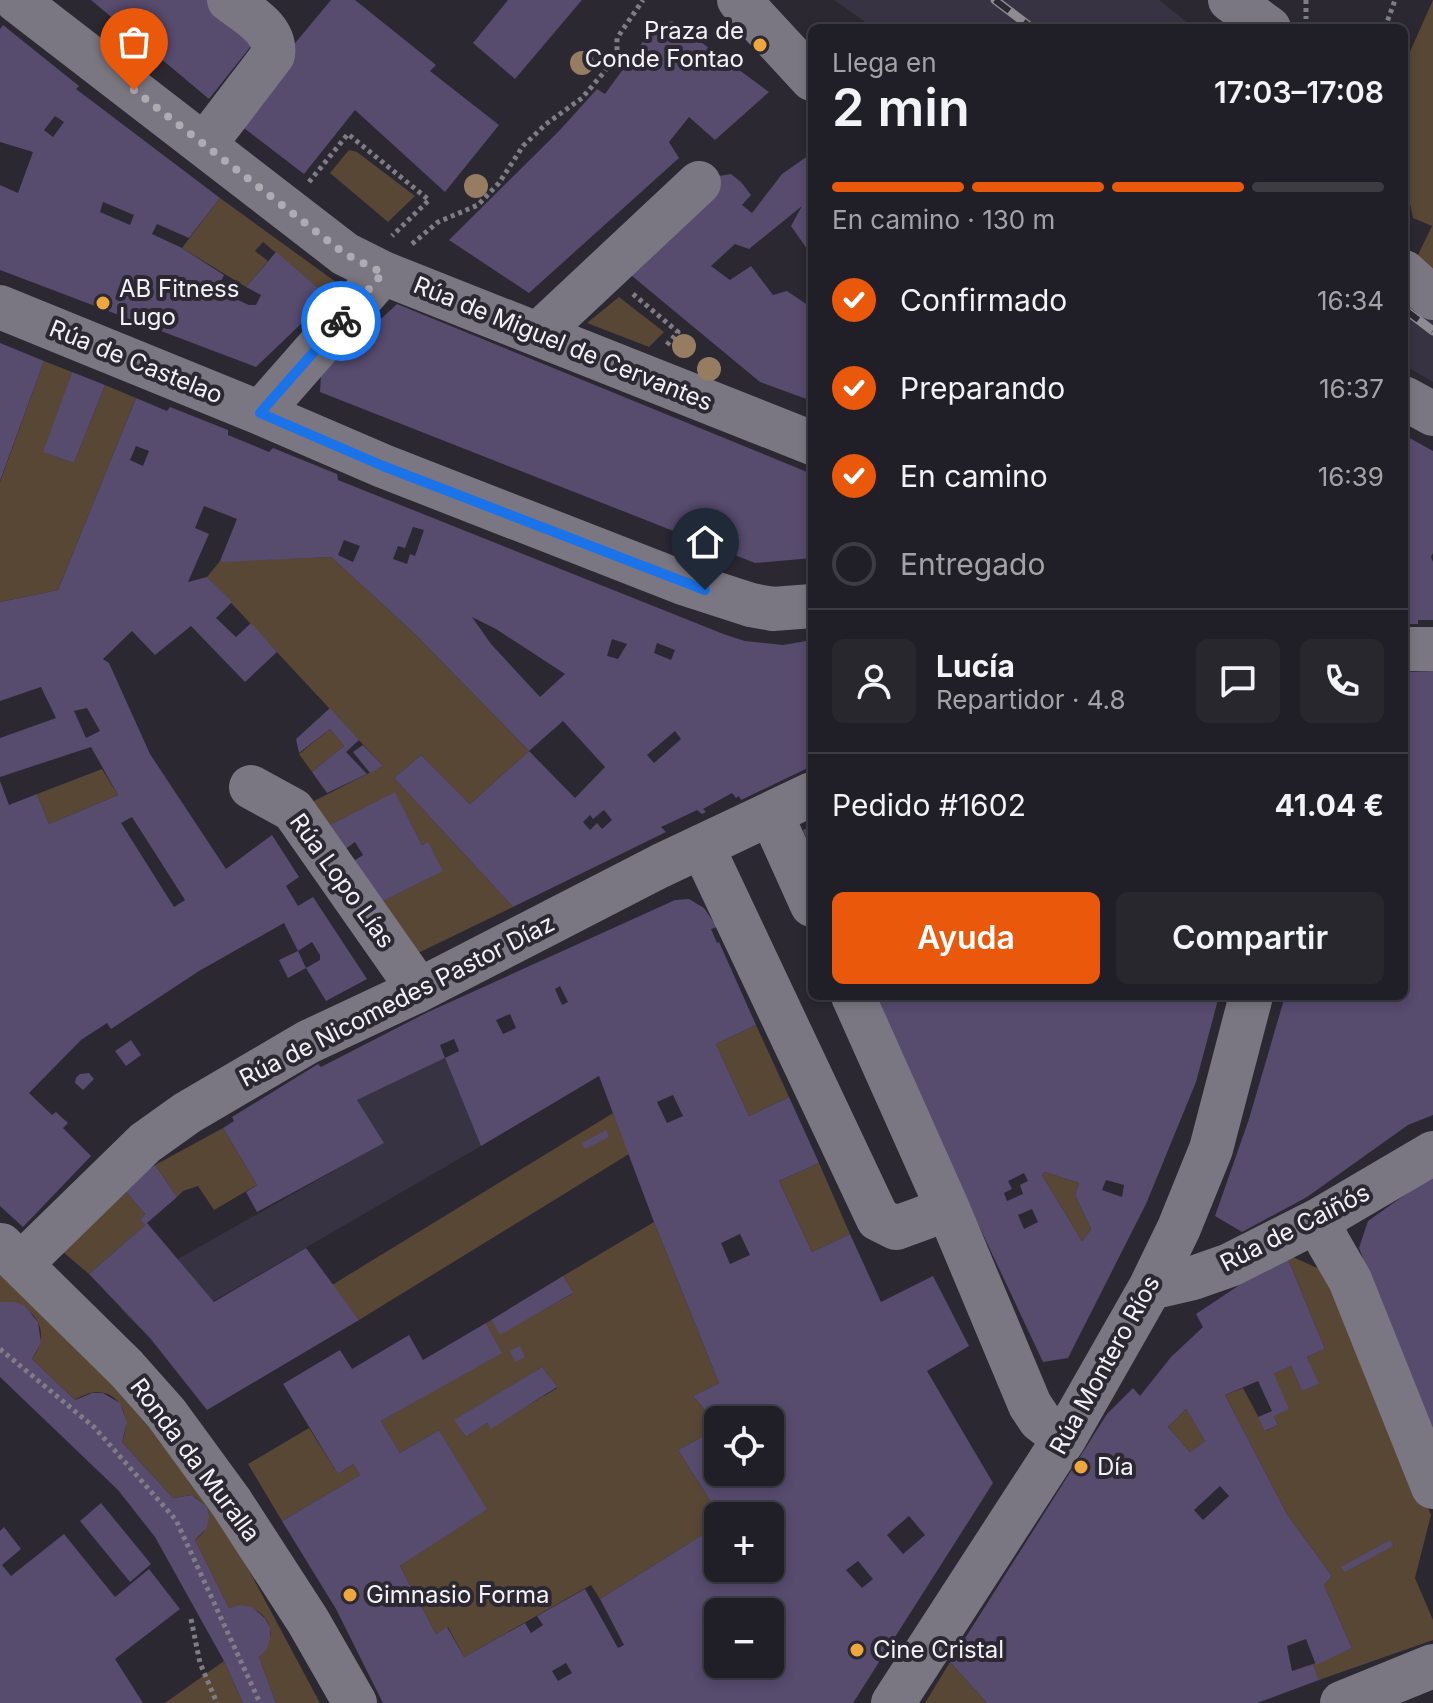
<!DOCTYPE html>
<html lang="es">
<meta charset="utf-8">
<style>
:root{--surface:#201e26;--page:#28272e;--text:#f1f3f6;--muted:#a2a2a7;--line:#3d3c43;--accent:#ea580c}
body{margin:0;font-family:Inter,sans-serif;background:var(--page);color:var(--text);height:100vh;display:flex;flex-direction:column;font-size:30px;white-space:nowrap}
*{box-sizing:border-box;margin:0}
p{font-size:26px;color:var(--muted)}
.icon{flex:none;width:44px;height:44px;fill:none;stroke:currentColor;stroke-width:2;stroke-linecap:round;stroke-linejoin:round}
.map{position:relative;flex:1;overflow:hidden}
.details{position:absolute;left:808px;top:24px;width:600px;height:976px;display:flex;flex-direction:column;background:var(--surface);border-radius:12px;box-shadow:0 4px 12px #0003,0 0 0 2px var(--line)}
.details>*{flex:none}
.fabs{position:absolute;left:704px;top:1406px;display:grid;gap:16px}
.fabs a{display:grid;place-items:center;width:80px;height:80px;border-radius:12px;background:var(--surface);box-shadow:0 4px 12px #0003,0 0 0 2px var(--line);font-size:40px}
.pin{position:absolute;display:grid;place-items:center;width:68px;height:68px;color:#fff;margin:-82px -34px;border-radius:50% 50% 50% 0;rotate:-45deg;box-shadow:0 0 8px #0007}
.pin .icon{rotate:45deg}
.courier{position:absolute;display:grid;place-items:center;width:80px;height:80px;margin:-40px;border:6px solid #1a73e8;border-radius:50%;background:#fff;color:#222;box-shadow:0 2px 10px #0007}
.summary em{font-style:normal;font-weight:600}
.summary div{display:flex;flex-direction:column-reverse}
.summary{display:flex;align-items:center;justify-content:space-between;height:136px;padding:0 24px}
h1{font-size:52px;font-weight:600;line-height:60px}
.bar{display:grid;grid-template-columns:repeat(4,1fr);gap:12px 8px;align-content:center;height:96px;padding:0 24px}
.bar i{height:10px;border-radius:6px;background:var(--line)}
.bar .on{background:var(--accent)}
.bar p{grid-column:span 4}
.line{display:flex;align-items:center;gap:20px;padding:0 24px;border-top:2px solid var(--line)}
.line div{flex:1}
.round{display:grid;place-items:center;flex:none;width:84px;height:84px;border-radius:12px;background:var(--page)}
ol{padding:0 24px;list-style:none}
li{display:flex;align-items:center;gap:24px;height:88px}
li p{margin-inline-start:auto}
li .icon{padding:8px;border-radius:50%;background:var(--accent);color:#fff;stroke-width:4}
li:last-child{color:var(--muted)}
li i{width:44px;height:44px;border:4px solid var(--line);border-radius:50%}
.primary-button{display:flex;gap:16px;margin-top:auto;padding:16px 24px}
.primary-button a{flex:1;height:92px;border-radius:12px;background:var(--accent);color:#fff;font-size:32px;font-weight:600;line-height:92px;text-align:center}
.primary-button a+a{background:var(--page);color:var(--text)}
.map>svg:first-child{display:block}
.built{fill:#383342}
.green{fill:#574734;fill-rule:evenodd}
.building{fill:#574b6e;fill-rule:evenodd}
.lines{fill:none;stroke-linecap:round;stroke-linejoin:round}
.path{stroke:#7f7c85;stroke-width:5;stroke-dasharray:4 4;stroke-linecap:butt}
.minor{stroke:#7a7782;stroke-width:44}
.rail-casing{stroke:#8e8b93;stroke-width:9}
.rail{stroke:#2b2832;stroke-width:6;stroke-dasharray:18;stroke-linecap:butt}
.tree{fill:#967c61}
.done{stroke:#aeabb3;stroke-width:8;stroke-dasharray:0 14.4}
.route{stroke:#1a73e8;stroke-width:10}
.poi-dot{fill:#eea73d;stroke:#2b2832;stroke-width:3}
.labels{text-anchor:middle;stroke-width:8;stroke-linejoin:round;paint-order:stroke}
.poi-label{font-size:24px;fill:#f4f2f8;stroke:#2b2832;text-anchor:start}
.street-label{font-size:24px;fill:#f4f2f8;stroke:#2b2832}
</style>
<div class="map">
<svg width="1433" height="1703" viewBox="0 0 1433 1703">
<rect width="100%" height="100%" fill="#2b2832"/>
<path class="built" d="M 834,0 L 1159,0 L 1194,28 L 859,28 L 864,21 Z
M 1404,281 L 1433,309 L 1433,382 L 1404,365 Z
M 445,1058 L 481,1146 L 150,1338 L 121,1309 L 178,1259 L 383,1143 L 357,1100 Z"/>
<path class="green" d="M 1433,0 L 1433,269 L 1417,257 L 1432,226 L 1413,218 L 1404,174 L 1404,65 Z
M 349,150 L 357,152 L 415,196 L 388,222 L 330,173 Z
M 220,198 L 340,285 L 329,297 L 263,242 L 255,251 L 268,261 L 246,287 L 182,248 Z
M 619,297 L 664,332 L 649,347 L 587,323 Z
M 44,361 L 72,372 L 44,452 L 74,463 L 105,385 L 136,398 L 58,590 L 0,602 L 0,482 Z
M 331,557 L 415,634 L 529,751 L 470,804 L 421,755 L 394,778 L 513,907 L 414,955 L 379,903 L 442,871 L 428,843 L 422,845 L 395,793 L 328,826 L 312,802 L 383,766 L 207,577 L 220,561 Z
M 330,729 L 344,746 L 312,772 L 299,754 Z
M 102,769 L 118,795 L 49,824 L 37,794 Z
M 756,1025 L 789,1097 L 749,1116 L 716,1044 Z
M 613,1113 L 629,1154 L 359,1320 L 332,1285 Z
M 223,1128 L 257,1185 L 214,1210 L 198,1186 L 183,1191 L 177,1197 L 155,1165 Z
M 819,1163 L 850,1234 L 812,1252 L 779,1181 Z
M 1045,1172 L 1079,1183 L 1075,1195 L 1091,1229 L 1082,1241 L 1042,1175 Z
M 122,1187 L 145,1214 L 140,1220 L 145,1225 L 89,1274 L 56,1246 Z
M 654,1222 L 719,1383 L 693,1396 L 718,1425 L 718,1428 L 678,1450 L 720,1516 L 718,1525 L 600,1599 L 591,1585 L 464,1657 L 448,1627 L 436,1634 L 400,1566 L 486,1508 L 439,1430 L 400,1453 L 381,1421 L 501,1352 L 486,1323 L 491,1320 L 500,1334 L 572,1294 L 563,1276 ZM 542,1367 L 557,1388 L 491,1428 L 487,1423 L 466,1437 L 455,1420 Z
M 1286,1254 L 1324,1271 L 1338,1293 L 1431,1515 L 1415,1578 L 1433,1620 L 1433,1640 L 1319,1680 L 1313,1664 L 1352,1648 L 1324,1585 L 1332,1576 L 1287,1514 L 1225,1395 L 1243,1388 L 1266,1431 L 1278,1425 L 1274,1416 L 1274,1374 L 1291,1366 L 1302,1391 L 1318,1384 L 1307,1357 L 1325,1349 Z
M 0,1272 L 122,1384 L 183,1459 L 252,1576 L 320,1703 L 276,1703 L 259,1657 C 285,1631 263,1600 229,1608 L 195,1540 C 214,1527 212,1507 192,1495 L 173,1498 L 122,1442 C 136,1407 108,1378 75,1400 L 32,1359 C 54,1330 33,1302 0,1302 Z
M 1186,1409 L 1205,1441 L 1190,1452 L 1168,1427 Z
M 309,1428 L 338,1474 L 353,1464 L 360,1475 L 282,1521 L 248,1464 Z
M 224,1661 L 243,1703 L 165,1703 Z
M 950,1662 L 987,1703 L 925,1703 Z"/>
<path class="building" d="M 91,0 L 224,0 L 263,31 L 209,99 Z
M 331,0 L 355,0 L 436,65 L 430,71 L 499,125 L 445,192 L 355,110 L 304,174 L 232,119 Z
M 508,0 L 582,0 L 515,79 L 473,43 Z
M 672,21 L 769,92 L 715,140 L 689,117 L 669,142 L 679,158 L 529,293 L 449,240 L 559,131 L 597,89 L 605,94 L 655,25 Z
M 3,25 L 79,86 L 76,89 L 220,198 L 189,238 L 157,224 L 152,234 L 182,248 L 224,275 L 218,287 L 220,292 L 249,305 L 256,305 L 261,295 L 246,287 L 276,252 L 329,297 L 256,367 L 0,270 L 0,185 L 18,193 L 33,152 L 0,142 L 0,29 ZM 55,116 L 64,122 L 53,137 L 44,130 ZM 103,202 L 134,215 L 130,225 L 100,212 ZM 168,278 L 181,283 L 176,295 L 162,290 Z
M 812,153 L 812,256 L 791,226 L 802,206 L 749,249 L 735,244 L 711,266 L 730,280 L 751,266 L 773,295 L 787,291 L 812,308 L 812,401 L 760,382 L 620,266 L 719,176 L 731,174 L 741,182 L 751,195 L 742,205 L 752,213 L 782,174 Z
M 397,304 L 812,474 L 812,558 L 755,563 L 320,392 L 321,374 Z
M 0,343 L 44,361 L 0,481 Z
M 72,372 L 105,385 L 74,463 L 43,452 Z
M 136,398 L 167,411 L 170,407 L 228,430 L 228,435 L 269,452 L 273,448 L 337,474 L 338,480 L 726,635 L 745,641 L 783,645 L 812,640 L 812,693 L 809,694 L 812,699 L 812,766 L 741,800 L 739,796 L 736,798 L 732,793 L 703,809 L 706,812 L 702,814 L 697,810 L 674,821 L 661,827 L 666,832 L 513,907 L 394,778 L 421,755 L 470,804 L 529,751 L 415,634 L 331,557 L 223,562 L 220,561 L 237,519 L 204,506 L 195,528 L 209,534 L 188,582 L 207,577 L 232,602 L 216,618 L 236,637 L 251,623 L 277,652 L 245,682 L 191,626 L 155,655 L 132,631 L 103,659 L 109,663 L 150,754 L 226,869 L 272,835 L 299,877 L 286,886 L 298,906 L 313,897 L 367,979 L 326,1001 L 306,968 L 320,960 L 320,955 L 312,942 L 298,951 L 284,923 L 199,971 L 111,1029 L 107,1023 L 81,1040 L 29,1093 L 52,1115 L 56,1112 L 68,1123 L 63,1128 L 91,1156 L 23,1227 L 0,1206 L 0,781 L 9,805 L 37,794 L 49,824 L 118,795 L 91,747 L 0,777 L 0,738 L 56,718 L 41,687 L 0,701 L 0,602 L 58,590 ZM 136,446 L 149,451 L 143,466 L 130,460 ZM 413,527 L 424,530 L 415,556 L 410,554 L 407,564 L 393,559 L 398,546 L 405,548 ZM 344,540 L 360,546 L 353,562 L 338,555 ZM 472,617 L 496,629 L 565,674 L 540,697 L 491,644 ZM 612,639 L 627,644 L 618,659 L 607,656 ZM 657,643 L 675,650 L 671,660 L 654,653 ZM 87,708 L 100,731 L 86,738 L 74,711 ZM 563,721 L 605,767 L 575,798 L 529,751 ZM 675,731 L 681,739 L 654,763 L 647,755 ZM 604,810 L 612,820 L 602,829 L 597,823 L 590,830 L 583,822 L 590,815 L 593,819 ZM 132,817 L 185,900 L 174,907 L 121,823 Z
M 1404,435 L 1433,451 L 1433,553 L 1431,557 L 1433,562 L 1433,620 L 1418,620 L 1418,624 L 1404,624 Z
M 1433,671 L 1433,1115 L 1408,1125 L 1307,1197 L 1242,1232 L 1215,1216 L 1249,1119 L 1285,996 L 1404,996 L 1404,672 Z
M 330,708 L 359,740 L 346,752 L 367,774 L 327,793 L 312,772 L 344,746 L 330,729 L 299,753 L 296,739 Z
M 363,745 L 383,766 L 370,773 L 353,752 Z
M 395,792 L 422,845 L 428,842 L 443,871 L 379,903 L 352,862 L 363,855 L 355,842 L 344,850 L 328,826 Z
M 812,826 L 812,851 L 803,830 Z
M 689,899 L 704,908 L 717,927 L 711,929 L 717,943 L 719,942 L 756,1025 L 716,1044 L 749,1116 L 789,1097 L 819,1163 L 779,1181 L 812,1252 L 850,1234 L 881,1302 L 933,1276 L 969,1346 L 927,1371 L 993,1483 L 853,1703 L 383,1703 L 336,1609 L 282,1521 L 360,1475 L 353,1464 L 338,1474 L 283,1384 L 340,1350 L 352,1369 L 409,1335 L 423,1360 L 486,1323 L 502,1353 L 381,1421 L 400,1453 L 439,1430 L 487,1509 L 400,1566 L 436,1634 L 447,1627 L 464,1657 L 525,1623 L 531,1633 L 543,1625 L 537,1616 L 585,1589 L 618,1648 L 624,1645 L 600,1599 L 718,1525 L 718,1568 L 770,1568 L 770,1516 L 720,1516 L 678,1450 L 718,1428 L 718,1472 L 770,1472 L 770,1420 L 718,1420 L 718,1425 L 693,1396 L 719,1383 L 654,1222 L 599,1076 L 481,1146 L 445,1058 L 459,1051 L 454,1039 L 440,1045 L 445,1058 L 357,1100 L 384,1143 L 257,1212 L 246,1192 L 257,1185 L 223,1128 L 234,1121 L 232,1117 L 318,1064 L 321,1067 L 426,1013 L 675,900 ZM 560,986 L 568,1002 L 562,1005 L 555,989 ZM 510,1014 L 516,1028 L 503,1034 L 496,1020 ZM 673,1095 L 683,1116 L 667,1123 L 657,1102 ZM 740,1234 L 750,1255 L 730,1264 L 721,1243 ZM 909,1516 L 925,1535 L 903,1554 L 887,1535 ZM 858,1561 L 873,1579 L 862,1588 L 846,1570 ZM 718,1612 L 770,1612 L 770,1664 L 718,1664 ZM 566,1663 L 572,1673 L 558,1681 L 552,1671 Z
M 298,951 L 306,968 L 288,978 L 279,960 Z
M 877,996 L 1219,996 L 1196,1082 L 1146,1204 L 1068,1358 L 1043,1362 L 939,1141 ZM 1045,1172 L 1079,1183 L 1075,1195 L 1091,1229 L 1082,1241 L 1042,1175 ZM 1024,1173 L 1028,1181 L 1020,1185 L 1023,1194 L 1007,1201 L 1004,1193 L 1012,1189 L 1008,1181 ZM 1106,1180 L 1124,1185 L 1122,1197 L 1102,1190 ZM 1032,1209 L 1038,1222 L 1024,1229 L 1018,1215 Z
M 131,1040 L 141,1055 L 126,1066 L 115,1051 Z
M 89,1073 L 94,1079 L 83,1090 L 75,1083 L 76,1078 L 80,1074 Z
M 606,1130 L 609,1137 L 585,1149 L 582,1143 Z
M 155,1165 L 177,1197 L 147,1223 L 214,1302 L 306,1248 L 359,1320 L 207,1410 L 150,1338 L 89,1274 L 145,1225 L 140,1220 L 145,1214 L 122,1187 Z
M 1433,1175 L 1433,1437 L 1359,1248 L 1368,1221 Z
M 1286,1254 L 1325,1349 L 1307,1357 L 1319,1384 L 1302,1391 L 1291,1366 L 1274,1374 L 1289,1409 L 1274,1416 L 1278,1425 L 1265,1431 L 1258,1417 L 1272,1411 L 1258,1381 L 1225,1395 L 1287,1514 L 1332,1576 L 1324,1585 L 1352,1648 L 1316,1665 L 1306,1639 L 1287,1646 L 1292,1671 L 1313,1664 L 1319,1680 L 1257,1703 L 987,1703 L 950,1662 L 1107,1414 L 1133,1388 L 1140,1396 L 1171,1357 L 1203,1327 L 1196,1314 ZM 1186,1409 L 1205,1441 L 1190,1452 L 1168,1427 ZM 1220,1486 L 1229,1496 L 1203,1520 L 1194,1510 Z
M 563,1276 L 573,1293 L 500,1335 L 491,1320 Z
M 0,1302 L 14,1302 L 24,1305 L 38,1322 L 41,1343 L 32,1359 L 75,1400 L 92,1393 L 103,1393 L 120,1403 L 127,1422 L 122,1442 L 173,1498 L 192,1495 L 207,1507 L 209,1517 L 207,1528 L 195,1540 L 229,1608 L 241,1605 L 252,1607 L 265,1618 L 270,1627 L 270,1639 L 267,1649 L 259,1657 L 276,1703 L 243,1703 L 224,1661 L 155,1537 L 118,1490 L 0,1377 Z
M 520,1346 L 525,1357 L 515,1362 L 510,1351 Z
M 542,1367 L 557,1387 L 491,1429 L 487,1423 L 466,1437 L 454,1420 Z
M 101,1503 L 151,1564 L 130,1582 L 80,1521 Z
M 4,1527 L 21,1549 L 2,1565 L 11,1576 L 64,1534 L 115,1597 L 149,1569 L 180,1609 L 115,1659 L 143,1703 L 0,1703 L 0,1531 Z
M 1390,1540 L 1393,1546 L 1345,1572 L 1341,1567 Z"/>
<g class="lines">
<path class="path" d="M 1306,0 L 1306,19
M 1385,28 L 1395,0
M 309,182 L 348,134 L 429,200 L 392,236
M 412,244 L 438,222 L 478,205 L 499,183 L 523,146 L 546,124 L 582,98 L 605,71 L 617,52 L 617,38 L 643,0
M 633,294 L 678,332 L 666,346
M 0,1349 L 94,1427 L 176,1520 L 260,1703
M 191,1619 L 200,1663 L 217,1703"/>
<path class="minor" d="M 16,0 L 345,254 L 383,273 L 812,443
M 739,0 L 812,79
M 1230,0 L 1269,28
M 205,144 L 273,55 C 277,29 247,14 229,0
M 1404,272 L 1433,298
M 0,307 L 260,413 L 383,466 L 683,583 L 751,605 L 773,609 L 812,606
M 539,333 L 699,183
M 1404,398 L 1433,414
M 260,413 L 383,273
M 1404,649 L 1433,649
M 251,787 L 293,810 L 419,990
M 771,814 L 812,905
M 702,846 L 878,1219 L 896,1228 L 948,1209
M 853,996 L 948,1209 L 1030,1405 L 1040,1420 L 1064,1439
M 1319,1220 L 1328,1242 L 1350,1280 L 1433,1487
M 1,1245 L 126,1368 L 166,1413 L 231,1502 L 308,1621 L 355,1703
M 21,1264 L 145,1143 L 187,1113 L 308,1042 L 419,990 L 660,866 L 812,794
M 1150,1288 L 1193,1278 L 1230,1265 L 1319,1220 L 1433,1153
M 893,1703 L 1064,1439 L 1150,1288 L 1179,1228 L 1211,1149 L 1251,996
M 1342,1703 L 1433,1666"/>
<g class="rail-casing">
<path id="rail" d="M 995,0 L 1032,28
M 1404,309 L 1433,331"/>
</g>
<use href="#rail" class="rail"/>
</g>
<g class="tree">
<circle cx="582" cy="63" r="12"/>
<circle cx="476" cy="186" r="12"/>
<circle cx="684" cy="346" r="12"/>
<circle cx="709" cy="369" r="12"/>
</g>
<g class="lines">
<path class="done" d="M 134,90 L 345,254 L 383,273 L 341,321"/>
<path class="route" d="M 341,321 L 260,413 L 383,466 L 705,590"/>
</g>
<g class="poi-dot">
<circle cx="760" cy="45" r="8"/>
<circle cx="103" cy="303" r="8"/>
<circle cx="1081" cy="1467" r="8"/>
<circle cx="350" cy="1595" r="8"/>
<circle cx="857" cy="1650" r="8"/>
</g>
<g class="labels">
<g class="poi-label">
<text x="744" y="39" text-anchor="end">Praza de<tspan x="744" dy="28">Conde Fontao</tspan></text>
<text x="119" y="297">AB Fitness<tspan x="119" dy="28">Lugo</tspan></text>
<text x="1097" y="1475">Día</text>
<text x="366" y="1603">Gimnasio Forma</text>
<text x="873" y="1658">Cine Cristal</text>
</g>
<g class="street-label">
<text transform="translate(563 344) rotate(22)" y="8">Rúa de Miguel de Cervantes</text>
<text transform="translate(136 362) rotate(22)" y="8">Rúa de Castelao</text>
<text transform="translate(342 881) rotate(54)" y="8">Rúa Lopo Lías</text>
<text transform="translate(397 1001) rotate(-27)" y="8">Rúa de Nicomedes Pastor Díaz</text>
<text transform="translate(1295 1228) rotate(-27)" y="8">Rúa de Caiñós</text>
<text transform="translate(1105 1365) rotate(-61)" y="8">Rúa Montero Ríos</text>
<text transform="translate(195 1460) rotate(53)" y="8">Ronda da Muralla</text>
</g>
</g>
</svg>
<div class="fabs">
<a><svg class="icon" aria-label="locate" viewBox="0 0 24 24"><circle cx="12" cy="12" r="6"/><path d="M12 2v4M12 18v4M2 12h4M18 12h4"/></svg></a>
<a>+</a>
<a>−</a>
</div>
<div class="pin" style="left:134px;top:90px;background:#ea580c"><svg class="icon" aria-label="bag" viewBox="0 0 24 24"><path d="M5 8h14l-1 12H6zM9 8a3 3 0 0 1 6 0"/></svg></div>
<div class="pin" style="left:705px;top:590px;background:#1f2937"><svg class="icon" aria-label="home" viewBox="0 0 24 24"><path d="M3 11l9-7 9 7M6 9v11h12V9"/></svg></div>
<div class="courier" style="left:341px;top:321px"><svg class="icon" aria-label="bike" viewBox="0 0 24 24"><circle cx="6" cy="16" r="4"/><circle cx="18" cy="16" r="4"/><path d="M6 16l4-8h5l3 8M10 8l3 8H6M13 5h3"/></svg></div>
<section class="details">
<div class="summary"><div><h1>2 min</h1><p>Llega en</p></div><em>17:03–17:08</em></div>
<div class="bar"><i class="on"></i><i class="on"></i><i class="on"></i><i></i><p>En camino · 130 m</p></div>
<ol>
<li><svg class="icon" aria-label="check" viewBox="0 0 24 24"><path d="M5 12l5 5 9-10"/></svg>Confirmado<p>16:34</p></li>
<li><svg class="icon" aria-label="check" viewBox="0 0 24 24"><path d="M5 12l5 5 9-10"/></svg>Preparando<p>16:37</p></li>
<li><svg class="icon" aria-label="check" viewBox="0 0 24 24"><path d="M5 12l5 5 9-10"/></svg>En camino<p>16:39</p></li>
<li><i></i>Entregado</li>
</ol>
<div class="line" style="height:144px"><a class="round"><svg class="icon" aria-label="person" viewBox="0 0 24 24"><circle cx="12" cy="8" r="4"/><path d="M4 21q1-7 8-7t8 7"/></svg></a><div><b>Lucía</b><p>Repartidor · 4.8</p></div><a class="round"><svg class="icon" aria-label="chat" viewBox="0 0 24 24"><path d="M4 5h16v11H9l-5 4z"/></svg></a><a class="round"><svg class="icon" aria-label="phone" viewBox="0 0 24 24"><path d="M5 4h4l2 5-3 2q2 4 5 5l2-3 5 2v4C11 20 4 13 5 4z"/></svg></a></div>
<div class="line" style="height:104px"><div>Pedido #1602</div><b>41.04 €</b></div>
<div class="primary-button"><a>Ayuda</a><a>Compartir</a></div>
</section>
</div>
